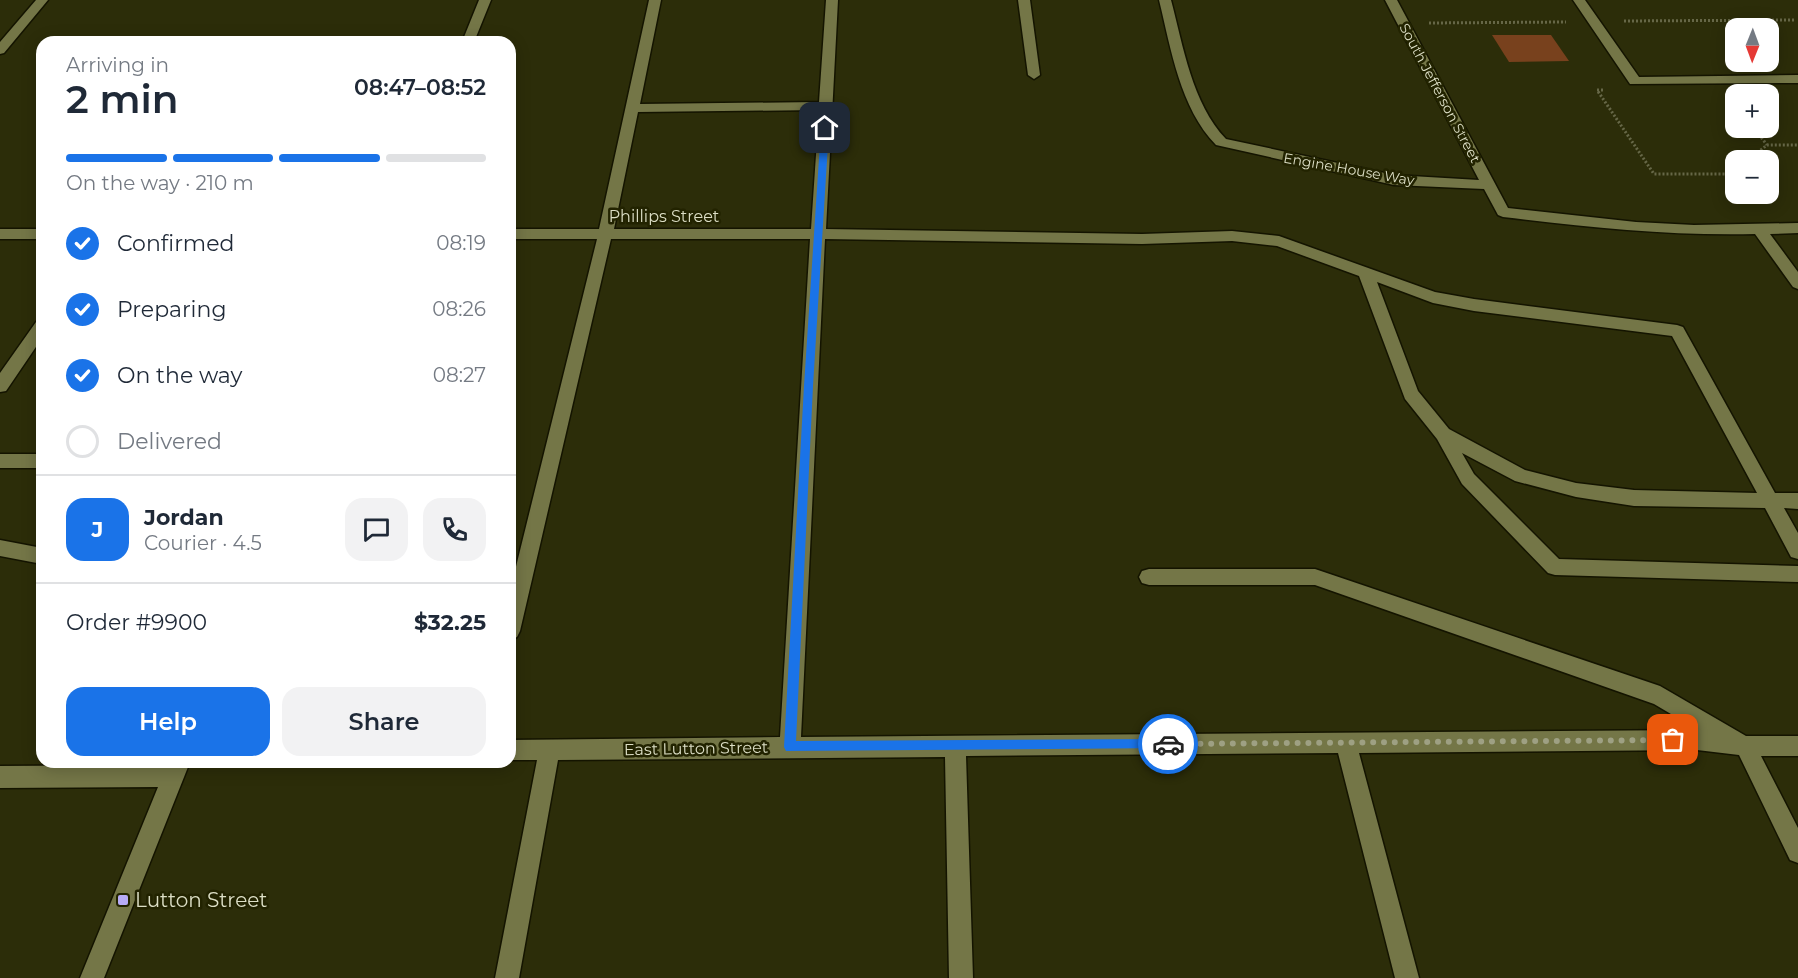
<!DOCTYPE html>
<meta charset="utf-8">
<style>
:root{--surface:#fff;--page:#f2f2f3;--text:#1f2937;--muted:#747a83;--line:#e0e1e3;--accent:#1a73e8}
body{margin:0;font-family:Montserrat,sans-serif;background:var(--page);color:var(--text);height:100vh;display:flex;flex-direction:column;font-size:22px;white-space:nowrap}
*{box-sizing:border-box;margin:0}
p{font-size:20px;color:var(--muted)}
.icon{flex:none;width:33px;height:33px;fill:none;stroke:currentColor;stroke-width:2;stroke-linecap:round;stroke-linejoin:round}
.map{position:relative;flex:1;overflow:hidden}
.sheet{position:absolute;left:36px;top:36px;width:480px;height:732px;display:flex;flex-direction:column;background:var(--surface);border-radius:18px;box-shadow:0 3px 15px #0003}
.sheet>*{flex:none}
.needle{width:39px;rotate:181deg}
.fabs{position:absolute;left:1725px;top:18px;display:grid;gap:12px}
.fabs a{display:grid;place-items:center;width:54px;height:54px;border-radius:12px;background:var(--surface);box-shadow:0 3px 15px #0003;font-size:30px}
.pin{position:absolute;display:grid;place-items:center;width:51px;height:51px;color:#fff;margin:-26px;border-radius:12px;box-shadow:0 3px 9px #0006}
.courier{position:absolute;display:grid;place-items:center;width:60px;height:60px;margin:-30px;border:4px solid #1a73e8;border-radius:50%;background:#fff;color:#222;box-shadow:0 2px 8px #0007}
.headline em{font-style:normal;font-weight:600}
.headline div{display:flex;flex-direction:column-reverse}
.headline{display:flex;align-items:center;justify-content:space-between;height:102px;padding:0 30px}
h1{font-size:39px;font-weight:600;line-height:45px}
.bar{display:grid;grid-template-columns:repeat(4,1fr);gap:9px 6px;align-content:center;height:72px;padding:0 30px}
.bar i{height:8px;border-radius:4px;background:var(--line)}
.bar .current{background:var(--accent)}
.bar p{grid-column:span 4}
.line{display:flex;align-items:center;gap:15px;padding:0 30px;border-top:2px solid var(--line)}
.line div{flex:1}
.round{display:grid;place-items:center;flex:none;width:63px;height:63px;border-radius:18px;background:var(--page)}
ol{padding:0 30px;list-style:none}
li{display:flex;align-items:center;gap:18px;height:66px}
li p{margin-inline-start:auto}
li .icon{padding:6px;border-radius:50%;background:var(--accent);color:#fff;stroke-width:4}
li:last-child{color:var(--muted)}
li i{width:33px;height:33px;border:3px solid var(--line);border-radius:50%}
.primary-button{display:flex;gap:12px;margin-top:auto;padding:12px 30px}
.primary-button a{flex:1;height:69px;border-radius:18px;background:var(--accent);color:#fff;font-size:24px;font-weight:600;line-height:69px;text-align:center}
.primary-button a+a{background:var(--page);color:var(--text)}
.map>svg:first-child{display:block}
.green{fill:#78411d}
.lines{fill:none;stroke-linecap:round;stroke-linejoin:round}
.minor-casing{stroke:#141400;stroke-width:3}
.path{stroke:#666747;stroke-width:3;stroke-dasharray:2 2;stroke-linecap:butt}
.minor{fill:#747647;fill-rule:evenodd}
.route{fill:#1a73e8}
.done{stroke:#9ea083;stroke-width:6;stroke-dasharray:0 10.8}
.poi-dot{fill:#b7abf7;stroke:#222300;stroke-width:2}
.labels{text-anchor:middle;stroke-width:5;stroke-linejoin:round;paint-order:stroke}
.far-street-label{font-size:14px;fill:#dcdec5;stroke:#222300}
.street-label{font-size:16px;fill:#dcdec5;stroke:#222300}
.near-poi-label{font-size:20px;fill:#dcdec5;stroke:#222300;text-anchor:start}
</style>
<div class="map">
<svg width="1798" height="978" viewBox="0 0 1798 978">
<rect width="100%" height="100%" fill="#2c2d09"/>
<path class="green" d="M 1492,35 L 1551,35 L 1569,61 L 1509,62 Z"/>
<g class="lines">
<g class="minor-casing">
<path id="minor" d="M 36,0 L 48,0 L 4,53 L 0,54 L 0,42 Z
M 479,0 L 491,0 L 474,42 L 462,42 Z
M 649,0 L 661,0 L 640,104 L 819,102 L 826,0 L 838,0 L 826,229 L 1142,234 L 1232,231 L 1279,236 L 1435,292 L 1474,299 L 1677,325 L 1683,327 L 1775,493 L 1798,493 L 1798,509 L 1784,508 L 1798,533 L 1798,559 L 1791,557 L 1765,508 L 1634,506 L 1576,497 L 1515,481 L 1462,453 L 1474,474 L 1559,559 L 1798,566 L 1798,582 L 1555,575 L 1548,573 L 1462,484 L 1437,439 L 1405,399 L 1359,276 L 1277,246 L 1232,241 L 1142,244 L 825,239 L 801,737 L 1698,730 L 1654,704 L 1315,585 L 1149,585 L 1142,583 L 1139,577 L 1142,571 L 1149,569 L 1315,569 L 1660,686 L 1746,736 L 1798,736 L 1798,756 L 1761,756 L 1798,828 L 1798,863 L 1790,860 L 1739,755 L 1697,750 L 1359,753 L 1419,978 L 1395,978 L 1338,753 L 966,756 L 973,978 L 949,978 L 945,757 L 558,760 L 519,978 L 495,978 L 537,760 L 510,760 L 510,740 L 780,737 L 810,239 L 611,239 L 520,631 L 517,637 L 510,640 L 510,591 L 597,239 L 510,239 L 510,229 L 599,229 ZM 819,110 L 811,229 L 614,229 L 638,112 ZM 1377,282 L 1433,303 L 1474,311 L 1672,336 L 1757,493 L 1634,490 L 1576,483 L 1525,470 L 1449,429 L 1418,391 Z
M 1018,0 L 1030,0 L 1040,75 L 1034,79 L 1028,75 Z
M 1159,0 L 1171,0 C 1183,45 1192,104 1226,139 L 1394,175 L 1479,180 L 1385,0 L 1397,0 L 1508,208 L 1636,222 L 1694,225 L 1798,223 L 1798,233 L 1770,234 L 1798,272 L 1798,289 L 1793,287 L 1755,234 C 1669,236 1588,227 1503,217 L 1498,215 L 1484,189 L 1394,185 L 1216,145 C 1180,108 1171,49 1159,0 Z
M 1573,0 L 1585,0 L 1639,77 L 1798,75 L 1798,83 L 1630,84 Z
M 0,229 L 42,229 L 42,239 L 0,239 Z
M 42,320 L 42,338 L 6,391 L 0,392 L 0,373 L 36,322 Z
M 0,454 L 42,454 L 42,468 L 0,468 Z
M 0,540 L 42,548 L 42,564 L 0,556 Z
M 168,762 L 190,762 L 104,978 L 80,978 L 158,787 L 0,788 L 0,766 L 167,765 Z"/>
</g>
<path class="path" d="M 1624,21 L 1794,20
M 1429,23 L 1566,22
M 1603,90 L 1597,90 L 1654,174 L 1731,174 L 1736,170
M 1754,128 L 1767,145
M 1748,160 L 1767,145 L 1798,145"/>
<use href="#minor" class="minor"/>
</g>
<path class="route" d="M 825,125 L 829,128 L 813,386 L 796,741 L 1168,739 L 1174,744 L 1172,748 L 786,751 L 784,747 L 804,386 L 821,128 Z"/>
<g class="lines">
<path class="done" d="M 1168,744 L 1673,740"/>
</g>
<rect class="poi-dot" x="117" y="894" width="12" height="12" rx="3"/>
<g class="labels">
<g class="far-street-label">
<text transform="translate(1440 93) rotate(62)" y="5">South Jefferson Street</text>
<text transform="translate(1349 169) rotate(10)" y="5">Engine House Way</text>
</g>
<g class="street-label">
<text x="664" y="222">Phillips Street</text>
<text transform="translate(696 748) rotate(-1)" y="6">East Lutton Street</text>
</g>
<g class="near-poi-label">
<text x="135" y="907">Lutton Street</text>
</g>
</g>
</svg>
<div class="fabs">
<a><svg class="needle" viewBox="-14 -14 28 28"><path d="M0-13l5 13h-10z" fill="#e53935"/><path d="M0 13l5-13h-10z" fill="#747a83"/></svg></a>
<a>+</a>
<a>−</a>
</div>
<div class="pin" style="left:1673px;top:740px;background:#ea580c"><svg class="icon" aria-label="bag" viewBox="0 0 24 24"><path d="M5 8h14l-1 12H6zM9 8a3 3 0 0 1 6 0"/></svg></div>
<div class="pin" style="left:825px;top:128px;background:#1f2937"><svg class="icon" aria-label="home" viewBox="0 0 24 24"><path d="M3 11l9-7 9 7M6 9v11h12V9"/></svg></div>
<div class="courier" style="left:1168px;top:744px"><svg class="icon" aria-label="car" viewBox="0 0 24 24"><path d="M5 17H2v-5l4-1 3-4h7l3 4 3 1v5h-3M9 17h6M6 11h13"/><circle cx="7" cy="17" r="2"/><circle cx="17" cy="17" r="2"/></svg></div>
<section class="sheet">
<div class="headline"><div><h1>2 min</h1><p>Arriving in</p></div><em>08:47–08:52</em></div>
<div class="bar"><i class="current"></i><i class="current"></i><i class="current"></i><i></i><p>On the way · 210 m</p></div>
<ol>
<li><svg class="icon" aria-label="check" viewBox="0 0 24 24"><path d="M5 12l5 5 9-10"/></svg>Confirmed<p>08:19</p></li>
<li><svg class="icon" aria-label="check" viewBox="0 0 24 24"><path d="M5 12l5 5 9-10"/></svg>Preparing<p>08:26</p></li>
<li><svg class="icon" aria-label="check" viewBox="0 0 24 24"><path d="M5 12l5 5 9-10"/></svg>On the way<p>08:27</p></li>
<li><i></i>Delivered</li>
</ol>
<div class="line" style="height:108px"><b class="round" style="background:var(--accent);color:#fff">J</b><div><b>Jordan</b><p>Courier · 4.5</p></div><a class="round"><svg class="icon" aria-label="chat" viewBox="0 0 24 24"><path d="M4 5h16v11H9l-5 4z"/></svg></a><a class="round"><svg class="icon" aria-label="phone" viewBox="0 0 24 24"><path d="M5 4h4l2 5-3 2q2 4 5 5l2-3 5 2v4C11 20 4 13 5 4z"/></svg></a></div>
<div class="line" style="height:78px"><div>Order #9900</div><b>$32.25</b></div>
<div class="primary-button"><a>Help</a><a>Share</a></div>
</section>
</div>
